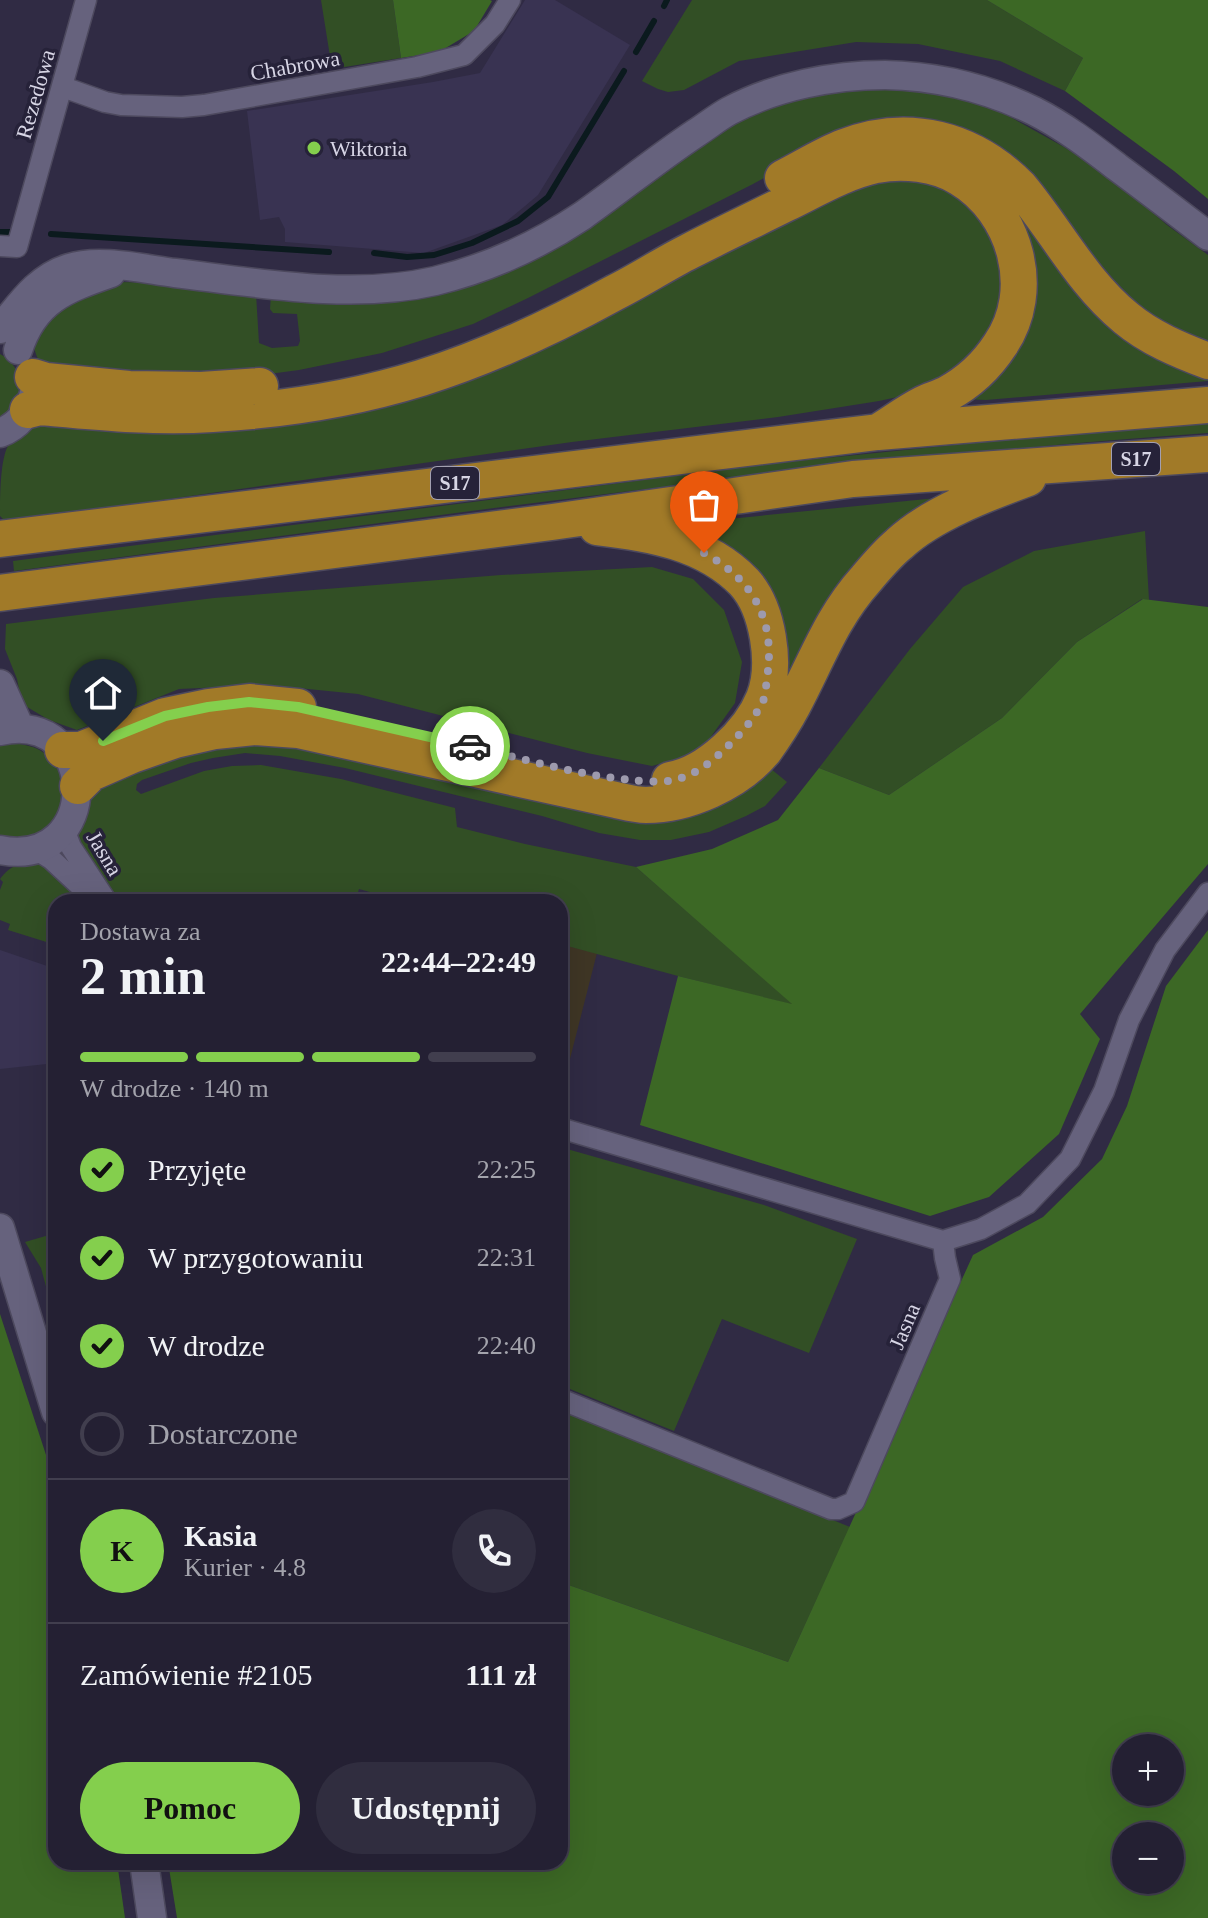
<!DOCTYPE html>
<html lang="pl">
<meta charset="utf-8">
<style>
:root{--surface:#242033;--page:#302d3f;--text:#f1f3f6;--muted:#a3a3ac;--line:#413e4e;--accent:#84cf4d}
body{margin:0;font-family:Georgia,serif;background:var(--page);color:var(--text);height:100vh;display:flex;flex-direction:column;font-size:30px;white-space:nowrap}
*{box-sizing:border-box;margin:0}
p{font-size:26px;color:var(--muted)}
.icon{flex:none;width:44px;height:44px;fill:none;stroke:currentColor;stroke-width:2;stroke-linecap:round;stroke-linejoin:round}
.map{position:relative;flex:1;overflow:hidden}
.drawer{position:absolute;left:48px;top:894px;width:520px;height:976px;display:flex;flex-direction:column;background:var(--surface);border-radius:24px;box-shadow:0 8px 32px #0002,0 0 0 2px var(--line)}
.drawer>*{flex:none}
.tools{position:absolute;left:1112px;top:1734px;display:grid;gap:16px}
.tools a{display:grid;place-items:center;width:72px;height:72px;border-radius:50%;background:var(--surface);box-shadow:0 8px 32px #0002,0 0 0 2px var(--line);font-size:40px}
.pin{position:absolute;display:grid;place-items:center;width:68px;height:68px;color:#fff;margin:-82px -34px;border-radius:50% 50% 50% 0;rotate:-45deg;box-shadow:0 0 8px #0007}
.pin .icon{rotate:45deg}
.courier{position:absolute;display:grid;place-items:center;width:80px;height:80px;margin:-40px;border:6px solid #84cf4d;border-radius:50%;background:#fff;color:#222;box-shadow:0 2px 10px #0007}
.summary em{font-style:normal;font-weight:700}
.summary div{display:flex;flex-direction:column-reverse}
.summary{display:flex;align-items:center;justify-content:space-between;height:136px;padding:0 32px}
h1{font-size:52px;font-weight:700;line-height:60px}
.bar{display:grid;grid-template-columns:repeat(4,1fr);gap:12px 8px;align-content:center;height:96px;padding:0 32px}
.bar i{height:10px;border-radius:6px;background:var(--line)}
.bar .active{background:var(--accent)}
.bar p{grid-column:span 4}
.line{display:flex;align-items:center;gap:20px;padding:0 32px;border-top:2px solid var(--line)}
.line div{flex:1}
.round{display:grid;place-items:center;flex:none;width:84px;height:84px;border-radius:42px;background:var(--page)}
ol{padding:0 32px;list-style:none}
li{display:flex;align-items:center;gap:24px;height:88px}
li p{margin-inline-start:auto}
li .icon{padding:8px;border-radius:50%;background:var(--accent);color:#111;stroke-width:4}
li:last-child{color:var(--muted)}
li i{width:44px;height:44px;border:4px solid var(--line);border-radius:50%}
.button{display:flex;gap:16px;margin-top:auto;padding:16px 32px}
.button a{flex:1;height:92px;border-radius:48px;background:var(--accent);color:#111;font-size:32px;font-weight:700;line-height:92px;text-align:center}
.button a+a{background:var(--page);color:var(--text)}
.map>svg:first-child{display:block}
.built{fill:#393352}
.industrial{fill:#3f3625}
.green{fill:#324f25}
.forest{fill:#3c6825;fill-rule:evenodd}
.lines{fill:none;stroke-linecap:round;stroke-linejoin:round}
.stream{stroke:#0b1a1e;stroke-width:6}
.street-casing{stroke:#4d495e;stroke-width:23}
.secondary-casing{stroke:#4d495e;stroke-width:31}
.highway-casing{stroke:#4d495e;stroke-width:39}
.street{stroke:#66627d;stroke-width:20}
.secondary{stroke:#66627d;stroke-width:28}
.highway{stroke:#a17a28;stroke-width:36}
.done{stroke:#9d9aad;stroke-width:8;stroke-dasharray:0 14.4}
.route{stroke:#84cf4d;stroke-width:10}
.poi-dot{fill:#84cf4d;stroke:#262239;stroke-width:3}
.labels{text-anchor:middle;stroke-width:7;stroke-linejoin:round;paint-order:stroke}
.shield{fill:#262239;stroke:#a29fb1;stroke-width:2}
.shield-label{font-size:20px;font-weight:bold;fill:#d7d5e5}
.street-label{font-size:22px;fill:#d7d5e5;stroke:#262239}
.poi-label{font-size:22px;fill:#d7d5e5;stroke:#262239;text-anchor:start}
</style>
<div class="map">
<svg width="1208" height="1918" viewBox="0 0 1208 1918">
<rect width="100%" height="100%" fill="#302b44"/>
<path class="built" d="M 525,0 L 555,0 L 630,45 L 538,195 L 525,206 L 502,225 L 424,253 L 285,242 L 285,229 L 279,217 L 260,220 L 247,111 L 433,82 L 480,73 Z
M 0,950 L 56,969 L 56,1063 L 0,1069 Z"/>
<path class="industrial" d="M 560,944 L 597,953 L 560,1098 Z"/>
<path class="green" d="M 321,0 L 393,0 L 401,58 L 332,69 Z
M 692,0 L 987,0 L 1083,58 L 1065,91 L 1000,61 L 918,44 L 856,42 L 739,61 L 684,90 L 668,92 L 658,89 L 642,81 Z
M 877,86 L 941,91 L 1003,113 L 1064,147 L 1110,176 L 1167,225 L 1208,255 L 1208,346 L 1158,325 L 1117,283 L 1077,238 L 1036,190 L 1006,152 L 967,132 L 837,138 L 753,184 L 528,298 L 473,324 L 382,353 L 299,370 L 232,379 L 148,381 L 40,363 C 31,345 32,338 39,319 L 116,282 L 173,283 L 256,294 L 259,343 L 272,348 L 298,346 L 300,341 L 297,314 L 273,313 L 270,309 L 271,295 L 426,296 L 739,119 L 779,103 L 818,93 Z
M 900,147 C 982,150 1017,196 1060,258 C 1072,274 1084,292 1098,307 C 1114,324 1136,340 1156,352 C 1172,361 1191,366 1208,373 L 1208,381 L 986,400 L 963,399 L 962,398 C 981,385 998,372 1011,353 C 1067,273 1005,161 911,154 C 884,151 859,160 835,171 C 755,210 678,253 598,294 C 561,313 523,333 484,349 C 344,405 192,417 44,398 L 41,395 L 46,390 C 84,395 122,400 161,401 C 263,403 368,385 464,349 C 596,299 715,218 843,158 C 862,151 880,148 900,147 Z
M 924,179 L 966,196 L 1004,251 L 1004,304 L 972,359 L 925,391 L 879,401 L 778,417 L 572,442 L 6,522 L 0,516 C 0,499 0,460 8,446 C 15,436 28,429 37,422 L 301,418 L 860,184 Z
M 0,354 C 21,365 29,393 11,412 C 8,415 4,417 0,420 Z
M 1208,423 L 1208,433 C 808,461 411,520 14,571 L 13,561 L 768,464 L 1033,437 Z
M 956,496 L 785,693 L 780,634 L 669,525 Z
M 1145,531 L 1149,600 L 1142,599 L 1077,642 L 1002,718 L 889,795 L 819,768 L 910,649 L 963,587 L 1034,551 Z
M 652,567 L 693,579 L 724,610 L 742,662 L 735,703 L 700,752 L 652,766 L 587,753 L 358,694 L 268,685 L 179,689 L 77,730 L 49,720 L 22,704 L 17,679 L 5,649 L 6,624 L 214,598 L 501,575 Z
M 279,740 L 620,813 L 765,764 L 787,782 L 765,806 L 746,816 L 709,832 L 671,840 L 640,840 L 599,833 L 542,816 L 345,768 L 280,756 L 245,753 L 213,758 L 191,763 L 142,780 L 137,784 L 136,790 L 141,794 L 204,771 L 232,766 L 261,765 L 341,779 L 455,808 L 457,827 L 525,844 L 636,867 L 794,1005 L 678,976 L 560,944 L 560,902 L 406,902 L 359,889 L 355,902 L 114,902 L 76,843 L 75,828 L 90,789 L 164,756 Z
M 14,743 C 25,745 35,746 44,753 C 66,769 71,809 48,827 C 42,831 32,836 25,838 C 18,841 8,838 0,837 L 0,746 Z
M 36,862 L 50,868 L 85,902 L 56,902 L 56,945 L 8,930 L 10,924 L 0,920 L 0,890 L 3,882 L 0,879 C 11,865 19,863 36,862 Z
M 560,1147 L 764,1205 L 857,1239 L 809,1353 L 722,1319 L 674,1431 L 560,1385 Z
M 56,1233 L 56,1323 L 41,1268 L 25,1242 Z
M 560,1407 L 658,1449 L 850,1527 L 788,1662 L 560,1582 Z"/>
<path class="forest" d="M 393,0 L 490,0 L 492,1 L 474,31 L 439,52 L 401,58 Z
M 987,0 L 1208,0 L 1208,199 L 1174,171 L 1065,91 L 1083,58 Z
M 1143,599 L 1208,607 L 1208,864 L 1080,1014 L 1100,1039 L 1059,1134 L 989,1197 L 930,1216 L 640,1125 L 678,976 L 792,1004 L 636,867 L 712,849 L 778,820 L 819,768 L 889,795 L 1002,718 L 1077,642 Z
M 1208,930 L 1208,1918 L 177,1918 L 168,1862 L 560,1862 L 560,1582 L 788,1662 L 973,1255 L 1043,1217 L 1102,1159 L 1127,1106 L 1166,986 ZM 1126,1748 L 1170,1748 L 1170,1792 L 1126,1792 ZM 1126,1836 L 1170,1836 L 1170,1880 L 1126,1880 Z
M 0,1314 L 47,1458 L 56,1500 L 56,1862 L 117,1862 L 125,1918 L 0,1918 Z"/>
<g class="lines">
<path class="stream" d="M 664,6 L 667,0
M 636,52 L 654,21
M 0,232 L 11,232
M 51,234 L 329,252
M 374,253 L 407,257 L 434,255 L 472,243 L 518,221 L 548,197 L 624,71"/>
<g class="street-casing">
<path id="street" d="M 63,87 L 105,102 L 121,105 L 182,107 L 204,105 L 417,67 L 464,55 L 495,24 L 510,0
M 0,246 L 17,247 L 86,0
M 64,829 L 71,847 L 107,902
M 35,849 L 51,859 L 93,898
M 560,1128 L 943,1241
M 943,1241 L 981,1229 L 1027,1204 L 1070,1159 L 1104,1091 L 1129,1020 L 1165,950 L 1208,893
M 560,1399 L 831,1509 L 838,1509 L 854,1502 L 950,1279 L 945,1258 L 943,1241"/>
</g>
<g class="secondary-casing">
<path id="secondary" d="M 0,329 C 20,305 37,278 69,268 C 100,258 143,269 175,273 C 258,283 353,300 435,281 C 488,268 537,246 582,216 C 620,189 657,159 696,133 C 707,126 718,117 729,111 C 776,86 833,75 885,75 C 937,76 987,88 1034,111 C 1064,126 1091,147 1117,167 C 1148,190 1178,213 1208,236
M 18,350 C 34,300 65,289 111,273
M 0,433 C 18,426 29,413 34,393
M 0,684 L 20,728
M 0,731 C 101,708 103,870 0,850
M 0,1228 L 56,1412
M 144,1862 L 152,1918"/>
</g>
<g class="highway-casing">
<path id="highway" d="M 783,178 C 803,168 823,155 844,147 C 909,122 972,139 1020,187 C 1056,230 1082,282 1126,318 C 1150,338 1179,350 1208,361
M 33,377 L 46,381 L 129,389 L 201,390 L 260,386
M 28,410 L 40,407 C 97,412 155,418 212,414 C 282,410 353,399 421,378 C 488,357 552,327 614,293 C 640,280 664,264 690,251 C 721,235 753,220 785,204 C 814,190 844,172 876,165 C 903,160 936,163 960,178 C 1015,211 1038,290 1000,345 C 987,365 969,382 947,394 C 939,398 931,400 923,404 C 907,412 893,423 878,432
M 597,527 C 650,533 705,542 744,582 C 768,608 777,665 764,698 C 750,733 707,774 670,780
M 0,539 L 878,432 L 1208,405
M 0,593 L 552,522 L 853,479 L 1208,454
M 63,750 L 81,750 L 165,716 L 208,707 L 249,702 L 298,707
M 78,786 L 91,773 L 132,755 L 175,740 L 215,731 L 255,727 L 298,730 L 616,800 C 625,802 636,805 646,805 C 687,805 737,783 764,751 C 774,737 785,720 793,705 C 817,660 831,618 866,579 C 876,567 887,554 899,544 C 931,514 987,493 1028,478"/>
</g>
<use href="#street" class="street"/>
<use href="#secondary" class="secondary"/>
<use href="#highway" class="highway"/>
</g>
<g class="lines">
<path class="done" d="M 470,746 C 523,759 577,775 631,780 C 644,781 660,783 673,780 C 695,776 714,760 729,745 C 743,731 758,715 765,696 C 766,691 766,684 767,678 C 776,621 754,580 704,553"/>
<path class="route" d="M 103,741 L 165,716 L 208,707 L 249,702 L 298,707 L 470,746"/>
</g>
<circle class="poi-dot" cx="314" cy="148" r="8"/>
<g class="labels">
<g class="shield">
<rect x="1112" y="443" width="48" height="32" rx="6"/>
<rect x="431" y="467" width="48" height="32" rx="6"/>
</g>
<g class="shield-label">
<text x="1136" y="466">S17</text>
<text x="455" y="490">S17</text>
</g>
<g class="street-label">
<text transform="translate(295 65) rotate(-10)" y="8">Chabrowa</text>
<text transform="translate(35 94) rotate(-74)" y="8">Rezedowa</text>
<text transform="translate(105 853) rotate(59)" y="8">Jasna</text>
<text transform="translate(904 1326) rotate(-67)" y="8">Jasna</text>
</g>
<g class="poi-label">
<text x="330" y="156">Wiktoria</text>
</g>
</g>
</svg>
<div class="tools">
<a>+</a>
<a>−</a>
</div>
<div class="pin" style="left:704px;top:553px;background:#ea580c"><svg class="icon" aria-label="bag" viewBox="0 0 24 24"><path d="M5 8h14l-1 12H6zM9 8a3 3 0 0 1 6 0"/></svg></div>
<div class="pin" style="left:103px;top:741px;background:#1f2937"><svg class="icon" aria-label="home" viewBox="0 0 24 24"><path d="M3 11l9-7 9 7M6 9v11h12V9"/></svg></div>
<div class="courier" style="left:470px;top:746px"><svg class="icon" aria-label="car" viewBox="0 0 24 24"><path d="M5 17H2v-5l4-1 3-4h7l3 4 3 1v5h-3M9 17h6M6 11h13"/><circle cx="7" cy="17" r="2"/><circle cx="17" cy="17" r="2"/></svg></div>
<section class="drawer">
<div class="summary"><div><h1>2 min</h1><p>Dostawa za</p></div><em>22:44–22:49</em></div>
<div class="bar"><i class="active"></i><i class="active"></i><i class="active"></i><i></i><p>W drodze · 140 m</p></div>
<ol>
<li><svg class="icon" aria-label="check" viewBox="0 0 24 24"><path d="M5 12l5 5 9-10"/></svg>Przyjęte<p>22:25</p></li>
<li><svg class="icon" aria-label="check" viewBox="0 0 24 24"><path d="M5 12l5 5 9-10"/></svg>W przygotowaniu<p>22:31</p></li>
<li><svg class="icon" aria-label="check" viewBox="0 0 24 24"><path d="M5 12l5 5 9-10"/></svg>W drodze<p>22:40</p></li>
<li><i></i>Dostarczone</li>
</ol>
<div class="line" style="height:144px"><b class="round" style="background:var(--accent);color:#111">K</b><div><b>Kasia</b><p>Kurier · 4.8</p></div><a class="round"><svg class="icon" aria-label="phone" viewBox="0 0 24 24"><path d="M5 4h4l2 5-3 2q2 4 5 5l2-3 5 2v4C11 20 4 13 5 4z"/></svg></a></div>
<div class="line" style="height:104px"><div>Zamówienie #2105</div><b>111 zł</b></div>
<div class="button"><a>Pomoc</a><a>Udostępnij</a></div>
</section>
</div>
